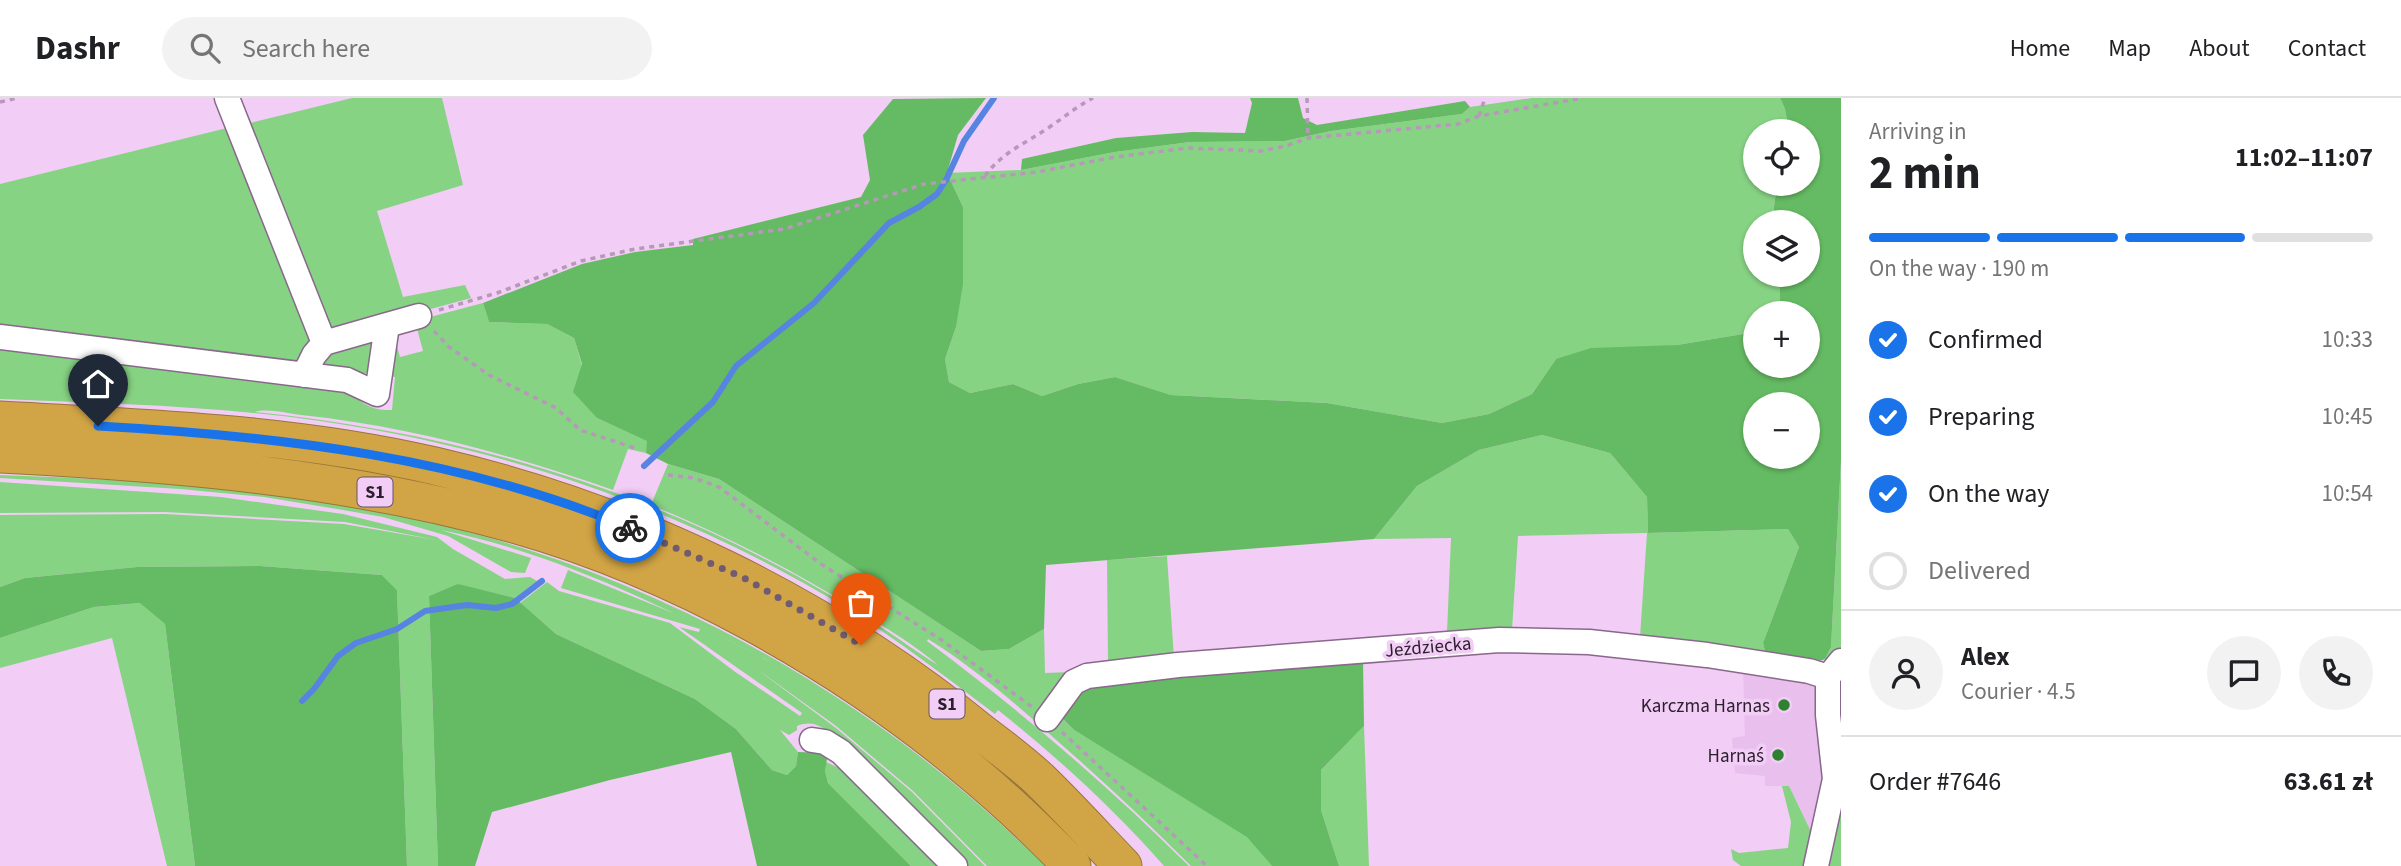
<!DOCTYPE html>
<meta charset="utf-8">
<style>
:root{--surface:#fff;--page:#f2f2f2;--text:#202124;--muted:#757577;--line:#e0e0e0;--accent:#1a73e8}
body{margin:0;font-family:"Source Sans 3",sans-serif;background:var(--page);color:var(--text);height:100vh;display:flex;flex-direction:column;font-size:26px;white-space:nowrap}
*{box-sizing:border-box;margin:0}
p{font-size:23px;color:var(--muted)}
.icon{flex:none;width:38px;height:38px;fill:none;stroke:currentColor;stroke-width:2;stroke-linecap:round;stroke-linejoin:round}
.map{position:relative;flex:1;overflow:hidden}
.sheet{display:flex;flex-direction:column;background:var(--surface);width:560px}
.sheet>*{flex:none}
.controls{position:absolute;left:1743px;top:21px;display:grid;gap:14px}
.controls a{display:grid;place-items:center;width:77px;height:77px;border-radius:50%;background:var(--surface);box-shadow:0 2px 5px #0004;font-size:35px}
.pin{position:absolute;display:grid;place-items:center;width:60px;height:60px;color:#fff;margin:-72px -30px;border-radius:50% 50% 50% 0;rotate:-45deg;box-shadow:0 0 7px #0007}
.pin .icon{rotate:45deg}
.courier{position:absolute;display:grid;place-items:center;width:70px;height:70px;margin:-35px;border:5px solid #1a73e8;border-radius:50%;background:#fff;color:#222;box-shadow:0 2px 9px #0007}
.headline em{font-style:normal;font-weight:700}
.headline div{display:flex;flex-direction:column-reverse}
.headline{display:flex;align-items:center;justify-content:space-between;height:119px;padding:0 28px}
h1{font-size:46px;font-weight:700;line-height:52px}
.bar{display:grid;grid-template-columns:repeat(4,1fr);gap:10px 7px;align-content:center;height:84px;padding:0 28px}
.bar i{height:9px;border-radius:5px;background:var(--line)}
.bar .selected{background:var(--accent)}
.bar p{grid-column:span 4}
.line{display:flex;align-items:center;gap:18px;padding:0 28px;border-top:2px solid var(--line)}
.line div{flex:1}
.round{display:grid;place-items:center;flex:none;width:74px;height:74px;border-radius:37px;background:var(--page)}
ol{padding:0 28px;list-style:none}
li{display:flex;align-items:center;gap:21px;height:77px}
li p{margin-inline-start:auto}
li .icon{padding:7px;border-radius:50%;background:var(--accent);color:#fff;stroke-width:4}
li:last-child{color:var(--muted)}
li i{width:38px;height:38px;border:4px solid var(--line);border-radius:50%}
header{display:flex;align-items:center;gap:42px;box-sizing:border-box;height:98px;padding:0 35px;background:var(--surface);border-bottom:2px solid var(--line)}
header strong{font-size:33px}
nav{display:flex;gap:38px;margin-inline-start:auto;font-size:24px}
.search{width:490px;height:63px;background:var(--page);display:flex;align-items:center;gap:18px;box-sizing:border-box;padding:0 24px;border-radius:38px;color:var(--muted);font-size:26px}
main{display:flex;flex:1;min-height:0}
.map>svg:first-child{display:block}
.built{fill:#e9bfed}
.green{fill:#87d384}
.forest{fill:#65bb63;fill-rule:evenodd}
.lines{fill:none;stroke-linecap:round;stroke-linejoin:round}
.stream{stroke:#5784e1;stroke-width:6}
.minor-casing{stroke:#89688c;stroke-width:27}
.highway-casing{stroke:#97753d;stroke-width:39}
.path{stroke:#b698b9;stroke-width:3.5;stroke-dasharray:5 5;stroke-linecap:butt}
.minor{stroke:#fff;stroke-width:24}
.highway{stroke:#d1a445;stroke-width:37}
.done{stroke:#715b73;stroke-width:7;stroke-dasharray:0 12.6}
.route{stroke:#1a73e8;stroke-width:9}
.poi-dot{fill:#2e822f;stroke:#f2cdf5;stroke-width:2.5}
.labels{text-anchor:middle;stroke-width:7;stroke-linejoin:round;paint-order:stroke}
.shield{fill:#f2cdf5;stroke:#675269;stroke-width:2}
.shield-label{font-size:18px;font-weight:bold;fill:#2b1e2d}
.street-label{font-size:19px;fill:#2b1e2d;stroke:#f2cdf5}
.poi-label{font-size:19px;fill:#2b1e2d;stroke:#f2cdf5;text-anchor:end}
</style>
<header>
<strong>Dashr</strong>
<div class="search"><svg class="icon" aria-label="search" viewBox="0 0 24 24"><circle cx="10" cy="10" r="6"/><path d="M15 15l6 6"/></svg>Search here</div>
<nav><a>Home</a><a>Map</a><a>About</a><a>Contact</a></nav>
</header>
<main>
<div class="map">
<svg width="1841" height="768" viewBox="0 0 1841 768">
<rect width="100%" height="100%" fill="#f2cdf5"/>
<path class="built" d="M 1743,569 L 1816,581 L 1827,688 L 1814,740 L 1789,688 L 1765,688 L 1765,678 L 1735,675 L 1732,640 L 1745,638 Z"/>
<path class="green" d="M 352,0 L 442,0 L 463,87 L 377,113 L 403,199 L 465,187 L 471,200 L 332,238 L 242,27 Z
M 1532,0 L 1780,0 L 1785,11 L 1789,33 L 1755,33 L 1755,86 L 1777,86 L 1772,124 L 1755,124 L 1755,177 L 1780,177 L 1780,215 L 1755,215 L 1755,234 L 1677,247 L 1556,261 L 1532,296 L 1489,316 L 1442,325 L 1327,305 L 1171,297 L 1115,279 L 1078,286 L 1042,298 L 1013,286 L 970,295 L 949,284 L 945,261 L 956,229 L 963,109 L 947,75 L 1021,72 L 1115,54 L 1190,44 L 1285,43 L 1331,33 L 1462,16 L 1470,9 Z
M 227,30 L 314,232 L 308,258 L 293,268 L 0,232 L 0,86 Z
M 483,205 L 489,224 L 547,226 L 574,240 L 597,320 L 648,343 L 646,355 L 628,351 L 613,392 C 512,357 408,328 301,317 C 287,315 266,310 255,314 C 433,332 607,378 767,462 C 806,482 844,505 881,529 C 900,541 919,556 938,567 C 916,548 888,531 863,516 C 795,473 725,437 651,407 L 668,366 L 719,381 L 981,553 L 1009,551 L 1044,531 L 1045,575 L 1070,574 L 1057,615 L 1074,632 L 1248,739 L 1272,768 L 1191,768 C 1147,724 1101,681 1054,640 C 1015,605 973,569 928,541 L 927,543 C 1021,613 1106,686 1189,768 L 1164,768 C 1114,711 1057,659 998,612 L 995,616 C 946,579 898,542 846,510 C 686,412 506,350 320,323 C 215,308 106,305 0,301 L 0,247 L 346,291 C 361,304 370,313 392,312 L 395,279 L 387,278 L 394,237 L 400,259 L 423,253 L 415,223 Z
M 383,233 L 372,272 L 364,276 L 315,270 L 327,248 Z
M 1542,337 L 1610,355 L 1647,399 L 1648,435 L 1788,431 L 1799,449 L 1763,545 L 1766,558 L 1640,539 L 1647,435 L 1518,438 L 1512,532 L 1447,534 L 1451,440 L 1374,441 L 1417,388 L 1479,352 Z
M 1841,363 L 1841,576 L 1825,561 L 1831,549 Z
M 0,377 C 117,381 235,388 350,408 C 614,453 856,580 1045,768 L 987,768 L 913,693 L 836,628 L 758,572 L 836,630 L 912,694 L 985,768 L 961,768 L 830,635 C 818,626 811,623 797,628 L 797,632 L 789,637 L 780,632 L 798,654 L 796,668 L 787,677 L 772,672 L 736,631 L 695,601 L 556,536 L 520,505 L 547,484 L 559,493 L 670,525 L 734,573 L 800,618 L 802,615 L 679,529 L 699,534 L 700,531 L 561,490 L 568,472 L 683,519 L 769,563 C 665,509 556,455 441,432 L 531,460 L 525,475 L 511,474 L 448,438 L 383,419 L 343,412 L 264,399 L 180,391 L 0,380 Z
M 0,384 L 221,399 L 343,416 L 437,439 L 453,451 L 505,481 L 530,479 L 537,483 L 515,500 L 458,487 L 429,498 L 438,768 L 407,768 L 397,492 L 382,477 L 260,468 L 137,469 L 25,480 L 0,489 L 0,417 L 165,416 L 344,426 L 436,442 L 345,424 L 165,414 L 0,415 Z
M 1167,458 L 1174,560 L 1108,563 L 1107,462 Z
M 141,505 L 165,526 L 195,768 L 167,768 L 112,540 L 0,570 L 0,540 L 94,509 Z
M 1364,628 L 1369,768 L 1339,768 L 1321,712 L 1321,672 Z
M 826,664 L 839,670 L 937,768 L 911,768 L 828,685 L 825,673 Z
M 1782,688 L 1789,688 L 1814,740 L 1804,768 L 1741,768 L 1733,762 L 1731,751 L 1739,755 L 1788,750 L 1791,724 Z
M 1841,691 L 1841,768 L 1821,768 Z"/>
<path class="forest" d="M 986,0 L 958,37 L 947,75 L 963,109 L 963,186 L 956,229 L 945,261 L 949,284 L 970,295 L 1013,286 L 1042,298 L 1078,286 L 1115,279 L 1171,297 L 1327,305 L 1442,325 L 1489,316 L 1532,296 L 1556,261 L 1591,250 L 1677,247 L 1755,234 L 1755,268 L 1808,268 L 1808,215 L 1780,215 L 1780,177 L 1808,177 L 1808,124 L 1772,124 L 1777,86 L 1808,86 L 1808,33 L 1789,33 L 1785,11 L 1780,0 L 1841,0 L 1841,363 L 1831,549 L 1825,561 L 1815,565 L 1766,558 L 1763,545 L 1799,449 L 1788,431 L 1648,435 L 1647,399 L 1610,355 L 1542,337 L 1479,352 L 1417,388 L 1374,441 L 1046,467 L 1044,531 L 1009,551 L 981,553 L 719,381 L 668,366 L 646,355 L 647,343 L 597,320 L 573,294 L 582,266 L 574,240 L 547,226 L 489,224 L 483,205 L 582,166 L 635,154 L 693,147 L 693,141 L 861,99 L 870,82 L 863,37 L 893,1 ZM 1755,306 L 1808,306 L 1808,359 L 1755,359 Z
M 1250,0 L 1298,0 L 1303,20 L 1317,27 L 1465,3 L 1470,9 L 1462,16 L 1331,33 L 1285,43 L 1190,44 L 1115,54 L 1021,72 L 1022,61 L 1116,40 L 1192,34 L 1245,35 L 1252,5 Z
M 260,468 L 382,477 L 397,492 L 407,768 L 195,768 L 165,526 L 140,505 L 94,509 L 0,540 L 0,489 L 25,480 L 137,469 Z
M 458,486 L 515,500 L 556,536 L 695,601 L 736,631 L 772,672 L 787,677 L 796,668 L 798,654 L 828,655 L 825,673 L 828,685 L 911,768 L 757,768 L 731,654 L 610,682 L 492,714 L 475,768 L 438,768 L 429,498 Z
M 1363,562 L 1364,628 L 1321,672 L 1321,712 L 1339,768 L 1272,768 L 1247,739 L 1074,632 L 1057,615 L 1083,586 Z"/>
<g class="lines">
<path class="stream" d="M 644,368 L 713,304 L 736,268 L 814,205 L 889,125 L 919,109 L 937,96 L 946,82 L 964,43 L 994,0
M 302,603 L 314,591 L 338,558 L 356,545 L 397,531 L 425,513 L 467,507 L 496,510 L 512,506 L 542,483"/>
<g class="minor-casing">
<path id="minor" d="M 227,0 L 324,245
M 387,227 L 419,218
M 0,239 L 347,282 L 377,296 L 387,227 L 324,245 L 314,257 L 304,277
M 1047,621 L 1074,584 L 1087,578 L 1178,567 L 1499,542 L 1589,544 L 1707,557 L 1809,573 L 1828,579
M 812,642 L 825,644 L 841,654 L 955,768
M 1816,768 L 1835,681 L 1828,617 L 1828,579 L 1841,563"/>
</g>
<g class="highway-casing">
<path id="highway" d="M 0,322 C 145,330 293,335 435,368 C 634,414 824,506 982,635 C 1002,650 1022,665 1040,682 C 1069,710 1096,740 1123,768
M 0,356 C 174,365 348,379 517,427 C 676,472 842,565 968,671 C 1005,701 1039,734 1072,768"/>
</g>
<path class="path" d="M 1307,0 L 1308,40
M 0,4 L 17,0
M 1479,18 L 1485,0
M 985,78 C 1003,53 1027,45 1051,28 C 1066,18 1076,9 1093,0
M 439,212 L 497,195 L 581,163 L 635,151 L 784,131 L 924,86 L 1037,74 L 1115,59 L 1188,50 L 1261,53 L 1286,48 L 1308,40 L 1458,26 L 1479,18 L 1583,0
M 434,233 L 449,249 L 489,277 L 556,310 L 580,332 L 638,351
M 668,377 L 694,380 L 719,389 L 821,466 L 940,541 L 1032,609
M 1062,634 L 1207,768"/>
<use href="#minor" class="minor"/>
<use href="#highway" class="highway"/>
</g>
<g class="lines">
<path class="done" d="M 630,430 L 744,480 L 861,547"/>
<path class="route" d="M 98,328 C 279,338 461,359 630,430"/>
</g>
<g class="poi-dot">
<circle cx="1784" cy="607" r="7"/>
<circle cx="1778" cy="657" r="7"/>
</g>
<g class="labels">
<g class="shield">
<rect x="357.5" y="379.5" width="35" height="29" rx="5"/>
<rect x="929.5" y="591.5" width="35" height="29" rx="5"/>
</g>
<g class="shield-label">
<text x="375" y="400">S1</text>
<text x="947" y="612">S1</text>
</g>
<g class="street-label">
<text transform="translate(1428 548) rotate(-5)" y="7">Jeździecka</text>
</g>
<g class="poi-label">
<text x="1770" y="614">Karczma Harnas</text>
<text x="1764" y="664">Harnaś</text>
</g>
</g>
</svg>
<div class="controls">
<a><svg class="icon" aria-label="locate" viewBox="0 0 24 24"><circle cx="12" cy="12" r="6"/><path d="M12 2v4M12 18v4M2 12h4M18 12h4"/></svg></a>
<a><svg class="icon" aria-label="layers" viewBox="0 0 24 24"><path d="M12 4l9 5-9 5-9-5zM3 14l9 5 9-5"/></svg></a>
<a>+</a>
<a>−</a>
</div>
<div class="pin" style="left:861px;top:547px;background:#ea580c"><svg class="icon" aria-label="bag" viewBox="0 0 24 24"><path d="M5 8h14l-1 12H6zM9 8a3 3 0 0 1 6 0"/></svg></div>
<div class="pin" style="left:98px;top:328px;background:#1f2937"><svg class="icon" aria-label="home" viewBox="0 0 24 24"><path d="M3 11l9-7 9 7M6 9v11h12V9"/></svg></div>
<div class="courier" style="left:630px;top:430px"><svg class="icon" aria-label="bike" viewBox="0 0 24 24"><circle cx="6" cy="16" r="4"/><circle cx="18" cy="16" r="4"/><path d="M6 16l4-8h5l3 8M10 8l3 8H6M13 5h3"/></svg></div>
</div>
<section class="sheet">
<div class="headline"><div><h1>2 min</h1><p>Arriving in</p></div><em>11:02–11:07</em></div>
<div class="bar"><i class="selected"></i><i class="selected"></i><i class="selected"></i><i></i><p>On the way · 190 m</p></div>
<ol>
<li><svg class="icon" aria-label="check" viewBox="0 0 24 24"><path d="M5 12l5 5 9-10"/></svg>Confirmed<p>10:33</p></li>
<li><svg class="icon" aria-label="check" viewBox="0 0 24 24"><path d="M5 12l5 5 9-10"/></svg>Preparing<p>10:45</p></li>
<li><svg class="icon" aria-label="check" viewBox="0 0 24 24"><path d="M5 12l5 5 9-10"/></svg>On the way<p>10:54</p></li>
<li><i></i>Delivered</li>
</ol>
<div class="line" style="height:126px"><a class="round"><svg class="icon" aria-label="person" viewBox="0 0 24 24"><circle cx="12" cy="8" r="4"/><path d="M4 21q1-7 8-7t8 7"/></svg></a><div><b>Alex</b><p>Courier · 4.5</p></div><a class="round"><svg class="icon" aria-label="chat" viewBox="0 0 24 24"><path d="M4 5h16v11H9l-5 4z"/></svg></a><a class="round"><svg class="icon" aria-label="phone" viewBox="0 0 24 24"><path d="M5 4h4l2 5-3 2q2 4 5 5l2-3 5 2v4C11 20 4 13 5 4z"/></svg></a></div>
<div class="line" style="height:91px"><div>Order #7646</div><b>63.61 zł</b></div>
</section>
</main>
